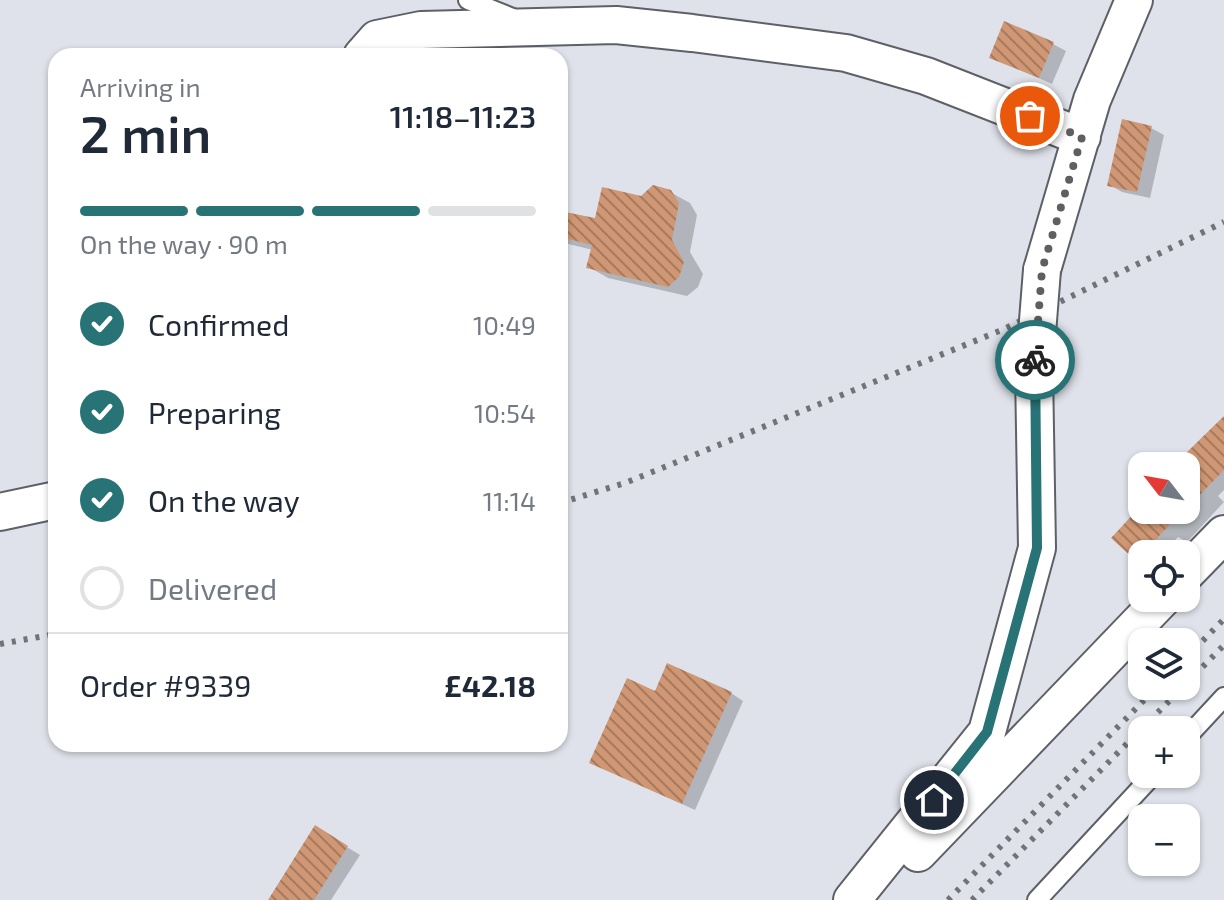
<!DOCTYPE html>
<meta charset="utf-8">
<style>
:root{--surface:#fff;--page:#f2f2f3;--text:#1f2937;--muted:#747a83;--line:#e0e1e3;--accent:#287376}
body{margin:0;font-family:"Exo 2",sans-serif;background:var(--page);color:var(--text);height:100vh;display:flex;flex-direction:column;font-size:30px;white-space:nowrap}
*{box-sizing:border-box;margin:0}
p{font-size:26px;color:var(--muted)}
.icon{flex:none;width:44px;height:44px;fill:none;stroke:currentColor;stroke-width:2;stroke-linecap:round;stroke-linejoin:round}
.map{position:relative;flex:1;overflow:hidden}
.panel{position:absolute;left:48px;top:48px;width:520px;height:704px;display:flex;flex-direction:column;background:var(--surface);border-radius:24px;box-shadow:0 2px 6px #0004}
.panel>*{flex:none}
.needle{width:52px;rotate:301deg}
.fabs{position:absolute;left:1128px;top:452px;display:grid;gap:16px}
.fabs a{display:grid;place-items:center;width:72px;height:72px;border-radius:16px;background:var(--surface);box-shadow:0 2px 6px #0004;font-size:40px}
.pin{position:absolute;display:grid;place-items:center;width:68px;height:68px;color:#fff;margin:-34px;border:4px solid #fff;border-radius:50%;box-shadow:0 2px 8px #0007}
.courier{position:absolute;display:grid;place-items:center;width:80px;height:80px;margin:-40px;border:6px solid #287376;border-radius:50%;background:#fff;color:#222;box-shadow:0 2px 10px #0007}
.head em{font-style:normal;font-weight:600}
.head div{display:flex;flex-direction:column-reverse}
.head{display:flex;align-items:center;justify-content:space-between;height:136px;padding:0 32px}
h1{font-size:52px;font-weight:600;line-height:60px}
.bar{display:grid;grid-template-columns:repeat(4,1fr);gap:12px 8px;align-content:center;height:96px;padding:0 32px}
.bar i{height:10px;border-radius:6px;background:var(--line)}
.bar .current{background:var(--accent)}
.bar p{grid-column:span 4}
.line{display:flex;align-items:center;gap:20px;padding:0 32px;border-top:2px solid var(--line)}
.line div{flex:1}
ol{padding:0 32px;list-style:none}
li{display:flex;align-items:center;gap:24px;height:88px}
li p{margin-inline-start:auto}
li .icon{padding:8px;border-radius:50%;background:var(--accent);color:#fff;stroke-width:4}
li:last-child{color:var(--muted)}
li i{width:44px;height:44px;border:4px solid var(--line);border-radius:50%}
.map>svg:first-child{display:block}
.shadow{fill:#0003}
.building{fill:url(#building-back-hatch)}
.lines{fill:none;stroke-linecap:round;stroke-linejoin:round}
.service-casing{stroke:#5e6067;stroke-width:22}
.minor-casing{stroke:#5e6067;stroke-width:40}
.service{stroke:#fff;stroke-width:18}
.minor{stroke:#fff;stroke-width:36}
.rail{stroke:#717377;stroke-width:6;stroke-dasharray:4 8;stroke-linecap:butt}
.minor-bridge-casing{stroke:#5e6067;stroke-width:40;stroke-linecap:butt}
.minor-bridge{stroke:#fff;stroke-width:36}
.done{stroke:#5d5f63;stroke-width:8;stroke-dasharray:0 14.4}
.route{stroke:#287376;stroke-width:10}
</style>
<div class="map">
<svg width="1224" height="900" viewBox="0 0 1224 900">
<defs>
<pattern id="building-back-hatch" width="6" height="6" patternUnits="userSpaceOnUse" patternTransform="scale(2)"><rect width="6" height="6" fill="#cf9774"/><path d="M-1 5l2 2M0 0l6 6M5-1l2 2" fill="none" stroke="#a77a5e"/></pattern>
</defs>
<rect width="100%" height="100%" fill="#dfe2ea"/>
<path class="shadow" d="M 1053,44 L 1066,51 L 1052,84 L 991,57 Z
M 1151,128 L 1164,135 L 1150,198 L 1122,192 L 1110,185 Z
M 670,192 L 690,203 L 697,215 L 690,252 L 703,274 L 698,287 L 687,296 L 608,278 L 589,267 L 593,250 L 560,242 L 560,213 L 596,221 L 641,198 Z
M 1224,418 L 1224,490 L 1218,496 L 1224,502 L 1187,542 L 1178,537 L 1162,554 L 1142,554 L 1142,562 L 1138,560 L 1114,538 L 1142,508 L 1142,510 L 1186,510 L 1186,470 Z
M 731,693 L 743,701 L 695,810 L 592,763 Z
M 316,828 L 360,855 L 331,900 L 271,900 Z"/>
<path class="building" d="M 1004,21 L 1054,42 L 1039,78 L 989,58 Z
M 1122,119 L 1152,126 L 1137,192 L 1107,186 Z
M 653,185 L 671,190 L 679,203 L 672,240 L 684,262 L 679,277 L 668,287 L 586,268 L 592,245 L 560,237 L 560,211 L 595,218 L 602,187 L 641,196 Z
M 1224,416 L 1224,470 L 1186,509 L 1186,453 Z
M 1137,510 L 1183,510 L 1136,561 L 1111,538 Z
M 667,663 L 732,692 L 682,804 L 589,763 L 627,678 L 655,691 Z
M 315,825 L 348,846 L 314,900 L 268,900 Z"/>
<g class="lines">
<g class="service-casing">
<path id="service" d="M 468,0 L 515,19
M 1186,738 L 1224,697
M 1037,900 L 1154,774"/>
</g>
<g class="minor-casing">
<path id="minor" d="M 362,56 L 377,39 L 421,30 L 616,25 L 692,33 L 846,53 L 926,76 L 1082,137
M 1042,270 L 1092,100 L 1134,0
M 0,512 L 56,500
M 1186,573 L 1224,534
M 918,853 L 1163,598
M 852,900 L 987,732 L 1037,548 L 1034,371"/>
</g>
<use href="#service" class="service"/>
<use href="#minor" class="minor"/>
<path class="rail" d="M 560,503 L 625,483 L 1002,330 L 1224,222
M 0,644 L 56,634
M 1186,658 L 1224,619
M 1186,684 L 1224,645
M 948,900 L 1158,686
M 972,900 L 1184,686"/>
<g class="minor-bridge-casing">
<path id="minor-bridge" d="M 1034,371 L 1042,270"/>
</g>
<use href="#minor-bridge" class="minor-bridge"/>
</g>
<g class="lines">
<path class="done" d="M 1030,116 L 1082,137 L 1042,270 L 1035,360"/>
<path class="route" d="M 934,800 L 987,732 L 1037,548 L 1035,360"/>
</g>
</svg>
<div class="fabs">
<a><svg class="needle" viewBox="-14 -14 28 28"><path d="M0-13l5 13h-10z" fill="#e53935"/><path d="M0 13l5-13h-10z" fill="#747a83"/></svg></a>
<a><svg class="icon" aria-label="locate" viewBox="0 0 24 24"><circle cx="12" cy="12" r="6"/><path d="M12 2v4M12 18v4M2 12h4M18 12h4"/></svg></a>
<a><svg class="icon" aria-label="layers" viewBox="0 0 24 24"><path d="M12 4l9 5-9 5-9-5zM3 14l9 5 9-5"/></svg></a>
<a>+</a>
<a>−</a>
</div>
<div class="pin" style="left:1030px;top:116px;background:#ea580c"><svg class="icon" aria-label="bag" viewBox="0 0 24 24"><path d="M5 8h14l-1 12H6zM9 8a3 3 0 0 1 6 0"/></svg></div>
<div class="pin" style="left:934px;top:800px;background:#1f2937"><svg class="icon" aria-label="home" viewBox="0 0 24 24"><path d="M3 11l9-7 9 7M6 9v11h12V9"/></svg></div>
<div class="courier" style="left:1035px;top:360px"><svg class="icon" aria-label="bike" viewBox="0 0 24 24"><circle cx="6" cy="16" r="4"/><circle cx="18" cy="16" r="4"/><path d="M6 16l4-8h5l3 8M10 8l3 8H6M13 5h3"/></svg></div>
<section class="panel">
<div class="head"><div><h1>2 min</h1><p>Arriving in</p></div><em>11:18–11:23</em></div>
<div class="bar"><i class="current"></i><i class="current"></i><i class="current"></i><i></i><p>On the way · 90 m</p></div>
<ol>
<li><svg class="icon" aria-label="check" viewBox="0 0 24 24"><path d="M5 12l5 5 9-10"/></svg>Confirmed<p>10:49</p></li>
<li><svg class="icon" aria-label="check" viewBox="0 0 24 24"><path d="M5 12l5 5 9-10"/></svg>Preparing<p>10:54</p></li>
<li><svg class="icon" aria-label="check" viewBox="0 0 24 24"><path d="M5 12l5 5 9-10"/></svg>On the way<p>11:14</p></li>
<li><i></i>Delivered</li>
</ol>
<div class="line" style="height:104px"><div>Order #9339</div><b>£42.18</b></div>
</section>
</div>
